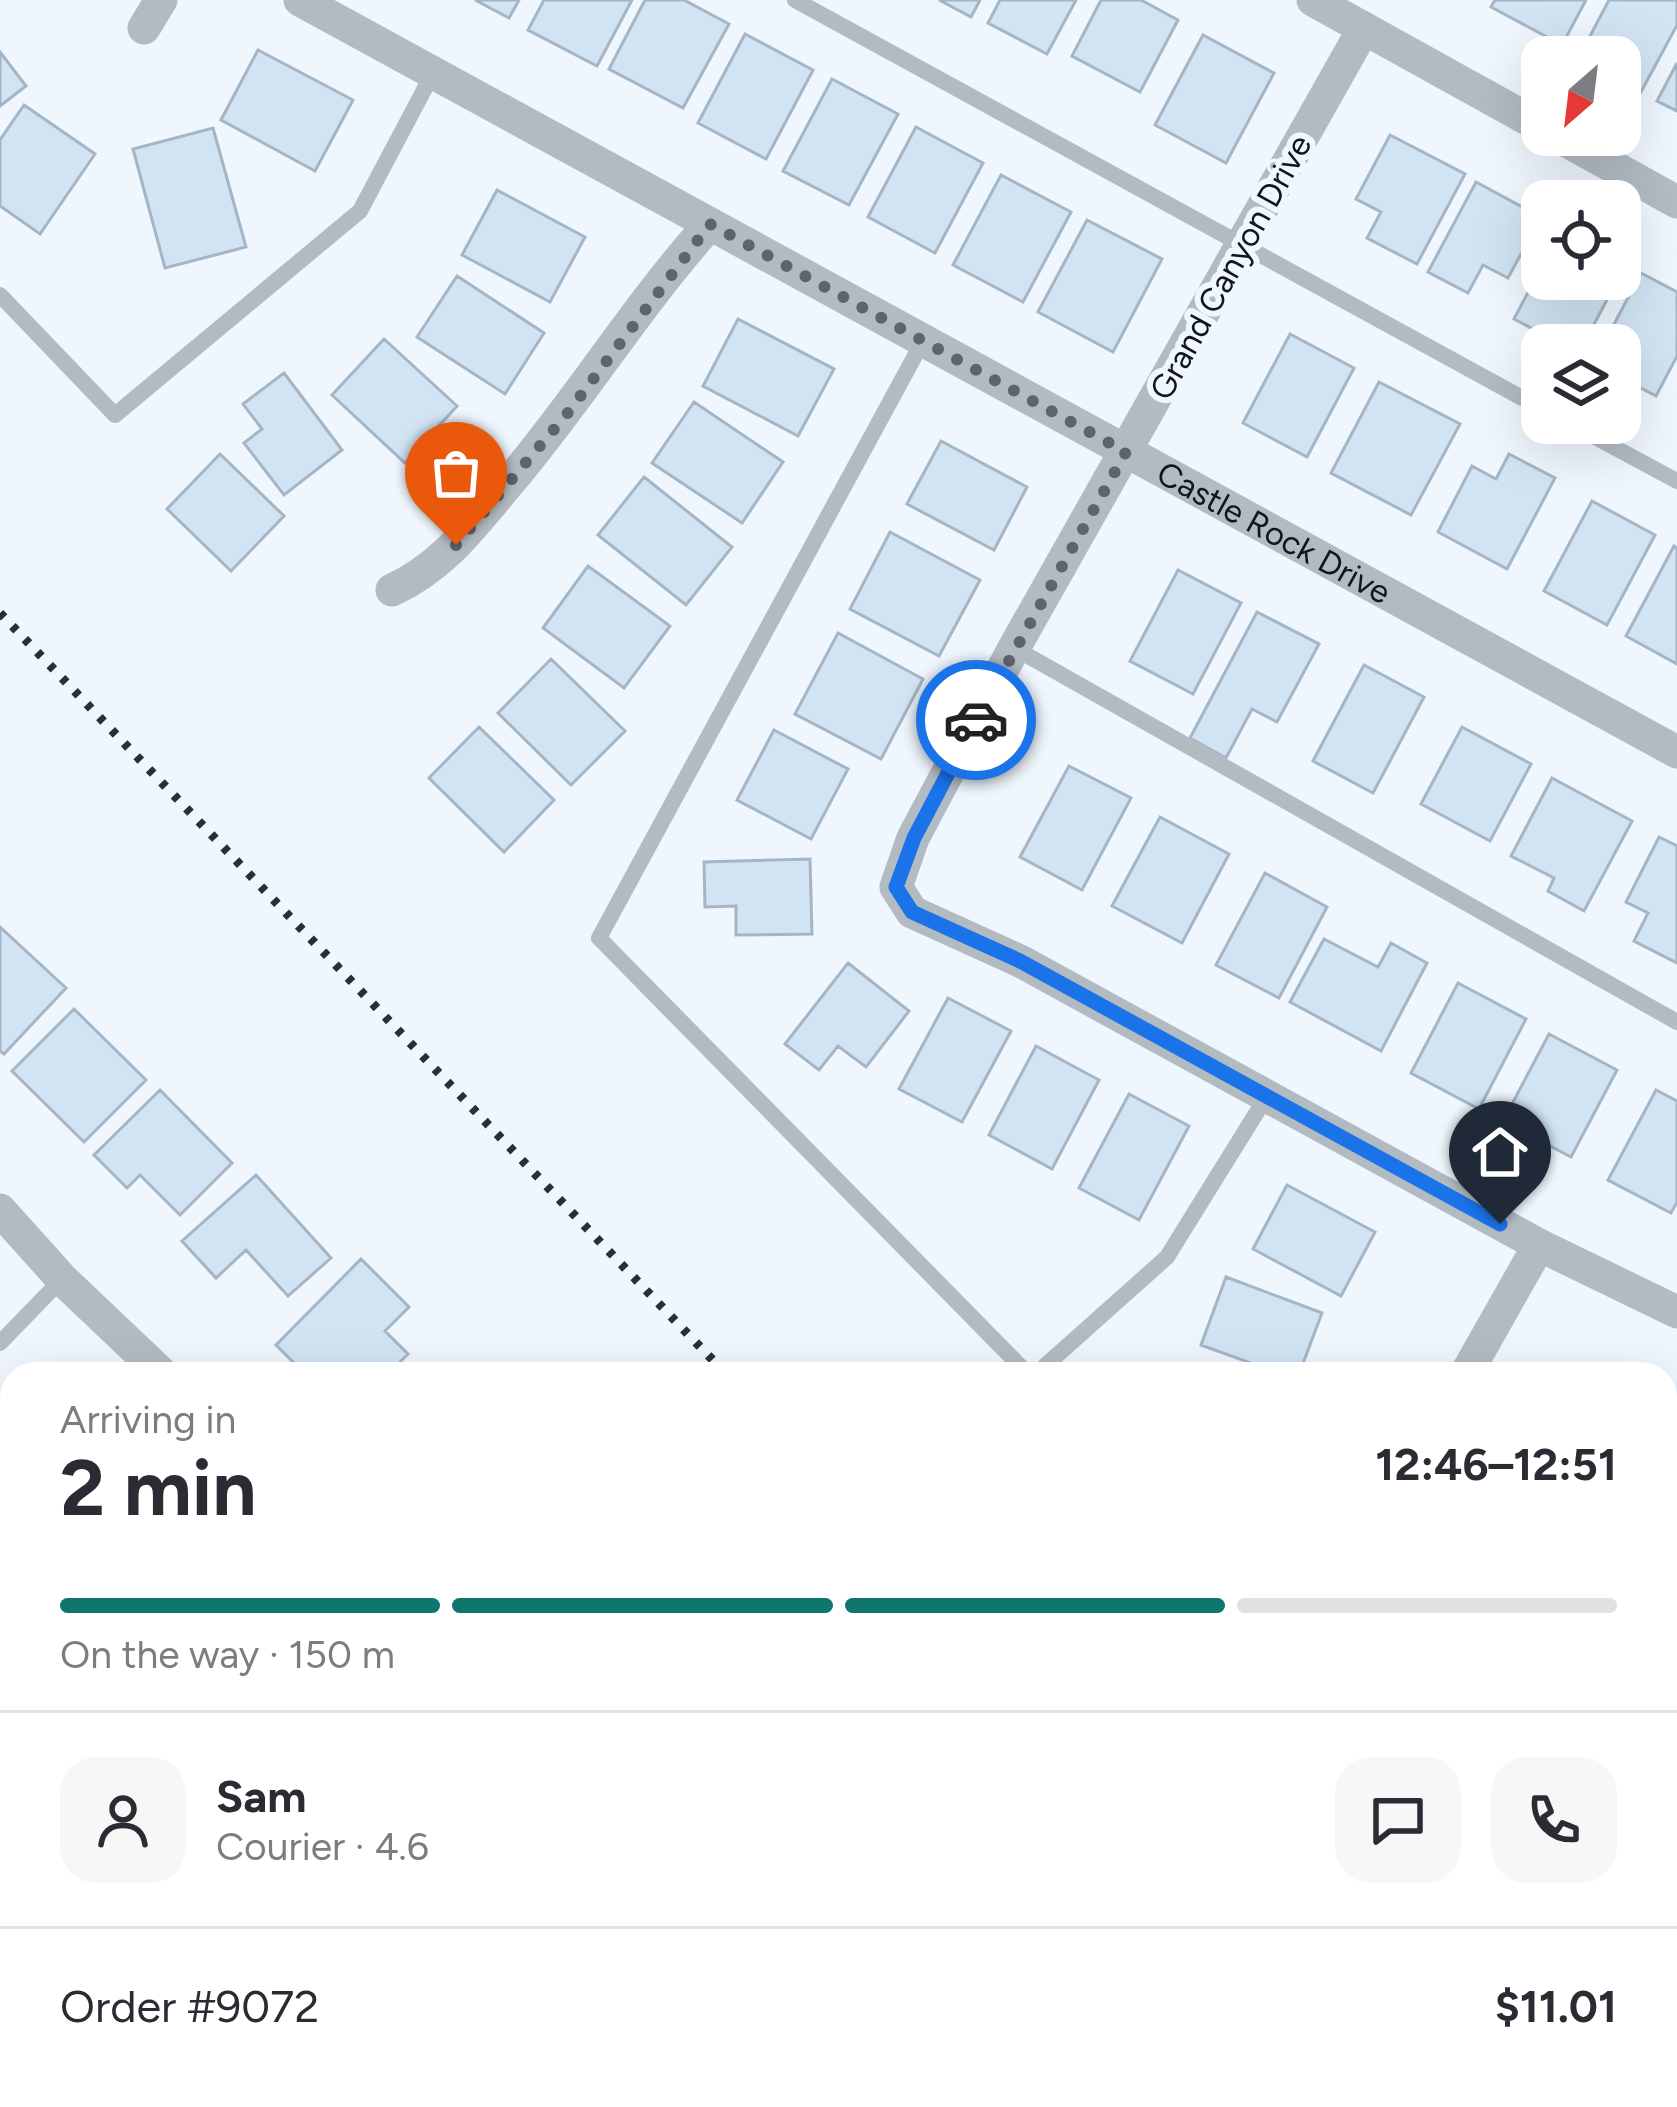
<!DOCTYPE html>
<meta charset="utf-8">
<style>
:root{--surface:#fff;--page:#f7f7f7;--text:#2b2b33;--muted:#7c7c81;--line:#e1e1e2;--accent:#0f766e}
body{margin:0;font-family:Figtree,sans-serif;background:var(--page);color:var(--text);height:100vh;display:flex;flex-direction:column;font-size:45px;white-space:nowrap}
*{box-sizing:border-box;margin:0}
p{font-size:39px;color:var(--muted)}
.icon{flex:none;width:66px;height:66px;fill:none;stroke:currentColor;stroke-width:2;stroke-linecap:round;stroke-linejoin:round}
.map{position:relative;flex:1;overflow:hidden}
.side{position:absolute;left:0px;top:1362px;width:1677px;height:747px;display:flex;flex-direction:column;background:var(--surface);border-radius:36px 36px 0 0;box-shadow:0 12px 48px #0002}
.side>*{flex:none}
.needle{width:78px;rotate:208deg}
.controls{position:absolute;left:1521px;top:36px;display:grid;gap:24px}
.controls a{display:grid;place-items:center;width:120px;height:120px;border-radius:24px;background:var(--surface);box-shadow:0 12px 48px #0002;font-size:60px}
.pin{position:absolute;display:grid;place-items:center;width:102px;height:102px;color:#fff;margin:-123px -51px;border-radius:50% 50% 50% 0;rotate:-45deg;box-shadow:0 0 12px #0007}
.pin .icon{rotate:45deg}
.courier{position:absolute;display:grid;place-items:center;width:120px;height:120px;margin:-60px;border:9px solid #1a73e8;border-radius:50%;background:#fff;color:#222;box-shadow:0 3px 15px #0007}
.summary em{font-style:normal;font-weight:700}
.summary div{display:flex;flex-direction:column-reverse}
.summary{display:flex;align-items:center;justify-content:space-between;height:204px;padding:0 60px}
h1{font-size:78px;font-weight:700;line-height:90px}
.bar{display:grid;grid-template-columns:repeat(4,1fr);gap:18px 12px;align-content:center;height:144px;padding:0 60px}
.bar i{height:15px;border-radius:9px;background:var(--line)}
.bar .selected{background:var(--accent)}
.bar p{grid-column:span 4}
.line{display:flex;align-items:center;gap:30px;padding:0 60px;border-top:3px solid var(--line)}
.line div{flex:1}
.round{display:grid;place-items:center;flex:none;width:126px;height:126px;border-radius:36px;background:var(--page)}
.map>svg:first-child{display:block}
.building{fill:#d2e4f4;stroke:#a4b6c6;stroke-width:3}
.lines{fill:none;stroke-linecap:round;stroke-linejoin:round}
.service{stroke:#b3bbc2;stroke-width:16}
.minor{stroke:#b3bbc2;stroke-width:33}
.rail{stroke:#292f35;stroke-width:9;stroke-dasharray:6 12;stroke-linecap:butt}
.done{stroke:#5e646b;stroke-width:12;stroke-dasharray:0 21.6}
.route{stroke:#1a73e8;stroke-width:15}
.labels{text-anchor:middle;stroke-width:12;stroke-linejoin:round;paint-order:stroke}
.street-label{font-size:33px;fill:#10161c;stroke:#eff6fd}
</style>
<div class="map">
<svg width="1677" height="2107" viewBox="0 0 1677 2107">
<rect width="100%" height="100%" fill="#eff6fd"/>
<path class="building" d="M 475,0 L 519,0 L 509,18 Z
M 544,0 L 632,0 L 597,66 L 528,30 Z
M 645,0 L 684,0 L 729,24 L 683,108 L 609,69 Z
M 939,0 L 980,0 L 971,17 Z
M 1000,0 L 1076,0 L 1047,54 L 988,23 Z
M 1101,0 L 1141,0 L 1178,20 L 1140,92 L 1072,56 Z
M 1495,0 L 1586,0 L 1562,45 L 1491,7 Z
M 1609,0 L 1677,0 L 1677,25 L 1641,92 L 1620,81 L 1620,57 L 1579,57 Z
M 745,34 L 813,70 L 766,159 L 698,123 Z
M 1203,35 L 1274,73 L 1226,163 L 1155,125 Z
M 258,50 L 353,100 L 315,171 L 221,120 Z
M 0,52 L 26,86 L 0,106 Z
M 1677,63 L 1677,111 L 1657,101 Z
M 832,79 L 898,114 L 849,205 L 783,171 Z
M 24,105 L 95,154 L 40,234 L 0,206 L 0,140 Z
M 916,127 L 983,163 L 935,253 L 868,217 Z
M 213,128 L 246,247 L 165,268 L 133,149 Z
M 1390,135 L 1465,174 L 1417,264 L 1367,238 L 1381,212 L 1356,199 Z
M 1001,175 L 1071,212 L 1023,302 L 953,265 Z
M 1476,182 L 1541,217 L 1508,278 L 1483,265 L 1468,293 L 1428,272 Z
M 497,190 L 585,237 L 550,302 L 462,255 Z
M 1087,220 L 1162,259 L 1113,352 L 1038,312 Z
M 1542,266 L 1542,279 L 1618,279 L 1583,345 L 1563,345 L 1514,319 Z
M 1641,273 L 1677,292 L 1677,356 L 1656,396 L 1620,377 L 1620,345 L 1603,345 Z
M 457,276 L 544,333 L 505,394 L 417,337 Z
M 738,319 L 834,369 L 798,436 L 703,386 Z
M 1290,334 L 1354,368 L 1307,457 L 1243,423 Z
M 384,339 L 457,406 L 405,463 L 332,395 Z
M 284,373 L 342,450 L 284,495 L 244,443 L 262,429 L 243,404 Z
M 1379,382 L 1460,424 L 1411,515 L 1331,473 Z
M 694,402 L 783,462 L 742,523 L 652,463 Z
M 941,441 L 1027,487 L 994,550 L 907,504 Z
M 220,454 L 284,516 L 231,571 L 167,509 Z
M 1509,454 L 1555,478 L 1507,569 L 1438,532 L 1472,466 L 1496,479 Z
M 644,477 L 732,547 L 686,605 L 598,535 Z
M 1592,501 L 1655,535 L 1607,625 L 1544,591 Z
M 890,532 L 980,580 L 939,656 L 850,609 Z
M 1674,546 L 1677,548 L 1677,664 L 1626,636 Z
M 588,566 L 670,626 L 624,688 L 543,628 Z
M 1178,570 L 1241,603 L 1193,694 L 1130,661 Z
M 1257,612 L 1319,644 L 1277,722 L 1252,709 L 1226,758 L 1190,738 Z
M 838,633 L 923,679 L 881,759 L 795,714 Z
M 551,659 L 625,731 L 571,785 L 498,713 Z
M 1364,665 L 1424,697 L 1373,793 L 1313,761 Z
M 479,727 L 554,800 L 504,852 L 429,778 Z
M 1462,727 L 1531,764 L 1490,841 L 1421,804 Z
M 774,730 L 848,769 L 811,839 L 737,800 Z
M 1069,766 L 1131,798 L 1082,890 L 1020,857 Z
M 1552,778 L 1632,821 L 1584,911 L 1548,891 L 1554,878 L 1511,856 Z
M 1160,817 L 1229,854 L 1182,943 L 1112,906 Z
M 1659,837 L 1677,846 L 1677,963 L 1634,941 L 1648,913 L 1626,902 Z
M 810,859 L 812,934 L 736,935 L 736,906 L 705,907 L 704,862 Z
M 1265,873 L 1327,907 L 1279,998 L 1216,965 Z
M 0,927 L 66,988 L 4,1054 L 0,1051 Z
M 1324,939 L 1378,967 L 1391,943 L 1427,963 L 1381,1051 L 1290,1002 Z
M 848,963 L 909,1011 L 866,1067 L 838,1046 L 819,1070 L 785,1044 Z
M 1458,983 L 1526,1019 L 1479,1109 L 1411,1073 Z
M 948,998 L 1011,1031 L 962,1122 L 899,1089 Z
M 74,1009 L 146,1080 L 84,1142 L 12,1071 Z
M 1549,1034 L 1617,1070 L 1571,1157 L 1503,1121 Z
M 1036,1046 L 1099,1080 L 1052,1169 L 989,1135 Z
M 160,1090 L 232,1163 L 180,1215 L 140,1175 L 127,1188 L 94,1155 Z
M 1656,1090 L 1677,1101 L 1677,1202 L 1671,1213 L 1608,1180 Z
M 1129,1094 L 1189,1126 L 1139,1220 L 1079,1188 Z
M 256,1175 L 331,1258 L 288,1296 L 246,1250 L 216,1278 L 182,1241 Z
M 1287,1185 L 1375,1232 L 1341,1296 L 1253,1249 Z
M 361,1259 L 409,1307 L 385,1331 L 408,1354 L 388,1374 L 305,1374 L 276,1345 Z
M 1226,1277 L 1322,1313 L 1299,1374 L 1281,1374 L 1201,1345 Z
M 1665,1393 L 1677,1400 L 1677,1482 L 1665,1475 Z
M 12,1430 L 12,1491 L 0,1484 L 0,1453 Z
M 0,1532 L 12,1539 L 12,1631 L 0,1625 Z
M 0,1654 L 12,1661 L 12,1678 L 0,1701 Z
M 1670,1680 L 1677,1683 L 1677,1765 L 1665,1759 L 1665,1690 Z
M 1677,1823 L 1677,1894 L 1665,1897 L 1665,1826 Z
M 614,2097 L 697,2097 L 691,2107 L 630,2107 Z
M 1006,2097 L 1113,2097 L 1118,2103 L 1014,2107 Z"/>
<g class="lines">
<path class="service" d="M 795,0 L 1542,409
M 0,295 L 115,415 L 360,211 L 433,73
M 923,341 L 599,938 L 1028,1374
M 1569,423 L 1677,481
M 1014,648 L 1677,1022
M 0,1343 L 62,1279
M 1036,1374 L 1167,1257 L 1267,1096
M 1665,1588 L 1677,1577
M 1665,2048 L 1677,2060
M 763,2107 L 773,2097"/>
<g class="minor">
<path id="s1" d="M 300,0 L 1677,752"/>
<path d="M 1313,0 L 1542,127"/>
<path d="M 144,28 L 161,0"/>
<path d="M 1364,28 L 1014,648 L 913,838 L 896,887 L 912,912 L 1020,961 L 1539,1245 L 1677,1312"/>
<path d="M 1556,135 L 1677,202"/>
<path d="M 392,590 C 442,567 471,528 506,486 C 578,402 636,306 710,224"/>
<path d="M 0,1210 L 62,1279 L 162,1374"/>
<path d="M 1466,1374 L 1539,1245"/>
<path d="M 0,1840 L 12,1816"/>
<path d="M 0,1994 L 12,2000"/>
<path d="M 189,2097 L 209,2107"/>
<path d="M 859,2097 L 869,2107"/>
<path d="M 453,2107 L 459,2097"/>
</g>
<path class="rail" d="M 0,613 L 726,1374
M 1424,2097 L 1434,2107"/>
</g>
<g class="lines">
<path class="done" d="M 456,545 L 567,414 L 710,224 L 1126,452 L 976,720"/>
<path class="route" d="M 976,720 L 914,838 L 896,887 L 912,912 L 1020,961 L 1500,1224"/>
</g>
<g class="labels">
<g class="street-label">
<text transform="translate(1230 267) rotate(-61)" y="12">Grand Canyon Drive</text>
<text dy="12" stroke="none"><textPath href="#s1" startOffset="1110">Castle Rock Drive</textPath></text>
</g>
</g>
</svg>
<div class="controls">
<a><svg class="needle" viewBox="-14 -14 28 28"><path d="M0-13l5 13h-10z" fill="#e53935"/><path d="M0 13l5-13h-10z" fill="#7c7c81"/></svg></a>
<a><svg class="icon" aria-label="locate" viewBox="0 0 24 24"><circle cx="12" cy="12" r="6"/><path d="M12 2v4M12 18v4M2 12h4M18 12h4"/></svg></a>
<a><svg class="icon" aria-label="layers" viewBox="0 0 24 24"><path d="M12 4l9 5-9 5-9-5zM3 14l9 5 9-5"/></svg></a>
</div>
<div class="pin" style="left:456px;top:545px;background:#ea580c"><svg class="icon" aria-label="bag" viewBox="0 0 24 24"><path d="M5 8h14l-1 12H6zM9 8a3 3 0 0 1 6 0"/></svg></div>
<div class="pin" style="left:1500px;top:1224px;background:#1f2937"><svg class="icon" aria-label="home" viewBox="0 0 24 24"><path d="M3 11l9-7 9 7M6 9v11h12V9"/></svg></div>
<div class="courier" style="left:976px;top:720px"><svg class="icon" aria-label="car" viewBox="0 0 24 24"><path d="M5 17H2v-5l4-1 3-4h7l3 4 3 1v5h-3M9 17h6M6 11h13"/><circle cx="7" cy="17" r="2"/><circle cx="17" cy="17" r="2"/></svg></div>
<section class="side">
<div class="summary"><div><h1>2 min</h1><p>Arriving in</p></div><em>12:46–12:51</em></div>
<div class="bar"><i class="selected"></i><i class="selected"></i><i class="selected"></i><i></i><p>On the way · 150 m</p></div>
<div class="line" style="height:216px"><a class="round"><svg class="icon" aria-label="person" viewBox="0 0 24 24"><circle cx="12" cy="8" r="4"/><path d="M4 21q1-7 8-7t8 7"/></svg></a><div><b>Sam</b><p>Courier · 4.6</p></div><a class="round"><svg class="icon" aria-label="chat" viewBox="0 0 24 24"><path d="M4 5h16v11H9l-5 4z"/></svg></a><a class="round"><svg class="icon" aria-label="phone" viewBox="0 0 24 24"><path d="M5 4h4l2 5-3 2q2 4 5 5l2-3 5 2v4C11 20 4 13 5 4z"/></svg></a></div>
<div class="line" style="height:156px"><div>Order #9072</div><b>$11.01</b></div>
</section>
</div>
